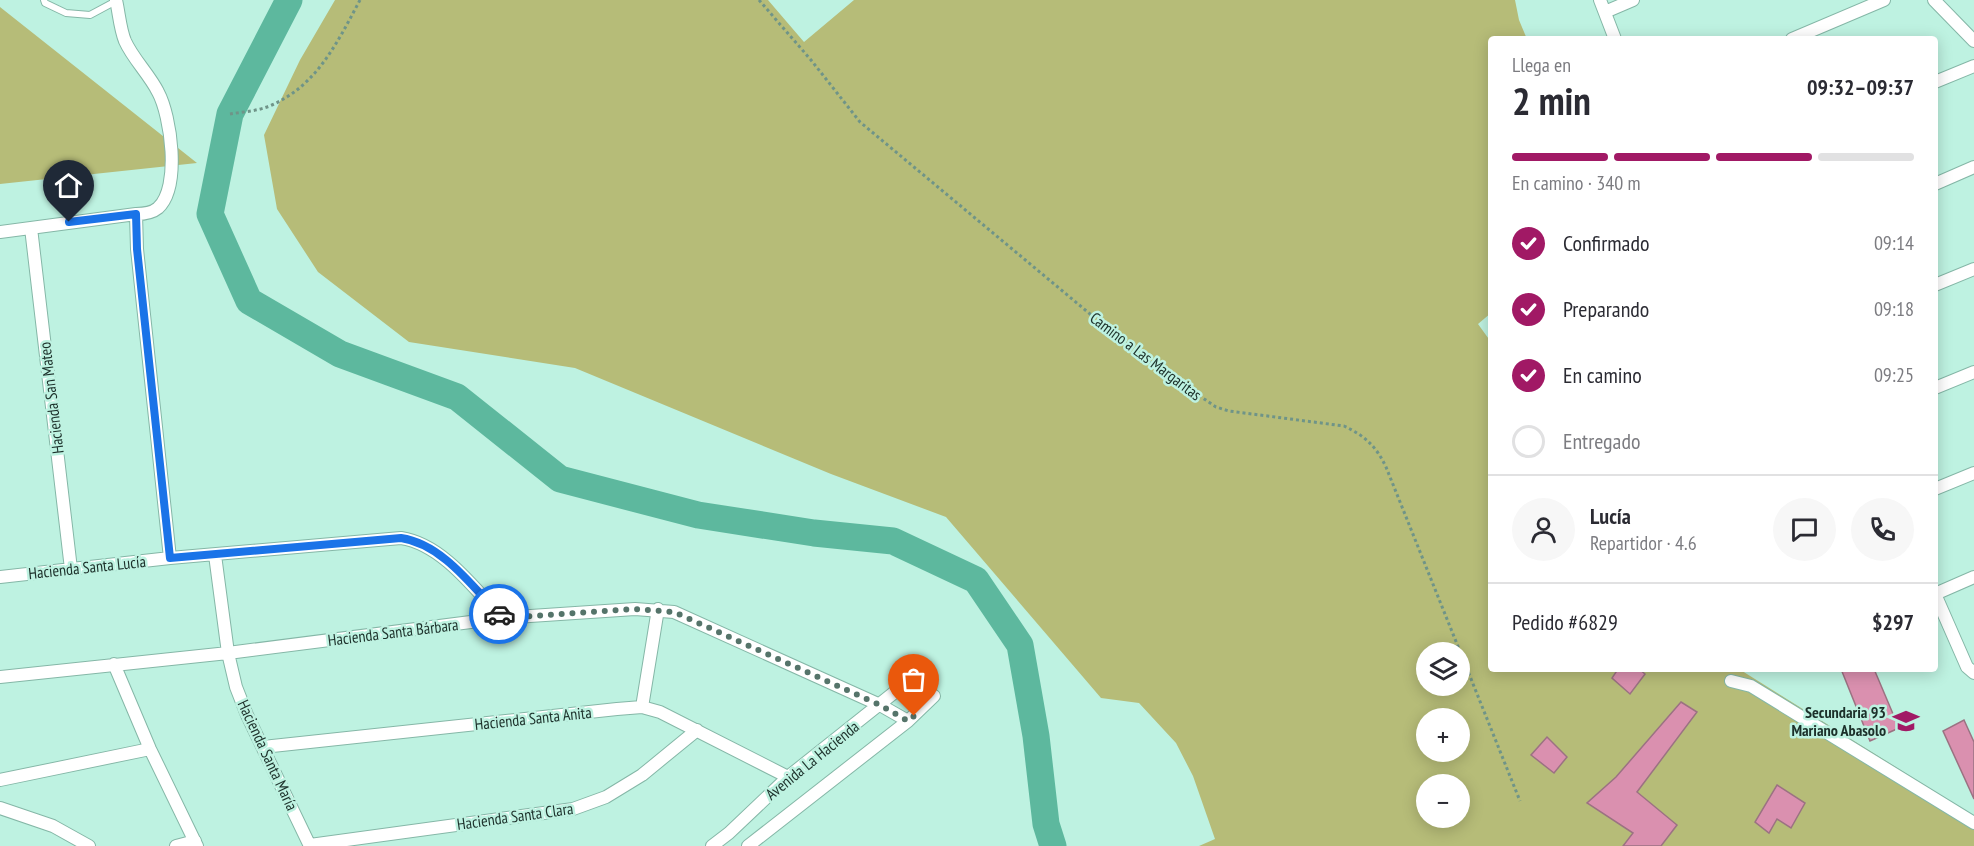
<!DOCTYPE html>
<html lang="es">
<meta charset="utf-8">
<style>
:root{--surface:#fff;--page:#f7f7f7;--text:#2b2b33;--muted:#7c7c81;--line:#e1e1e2;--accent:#a11965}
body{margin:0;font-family:"PT Sans Narrow",sans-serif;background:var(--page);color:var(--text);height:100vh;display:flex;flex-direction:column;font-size:22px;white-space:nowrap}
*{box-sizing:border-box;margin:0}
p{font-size:20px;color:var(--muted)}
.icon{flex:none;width:33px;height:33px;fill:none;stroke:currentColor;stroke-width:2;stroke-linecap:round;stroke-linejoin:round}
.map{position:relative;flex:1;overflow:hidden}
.panel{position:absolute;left:1488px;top:36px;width:450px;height:636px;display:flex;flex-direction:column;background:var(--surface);border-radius:6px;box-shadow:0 3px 15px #0003}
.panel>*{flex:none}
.buttons{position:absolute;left:1416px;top:642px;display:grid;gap:12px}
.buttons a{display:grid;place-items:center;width:54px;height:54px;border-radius:50%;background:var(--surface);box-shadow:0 3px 15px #0003;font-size:30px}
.pin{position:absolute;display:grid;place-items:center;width:51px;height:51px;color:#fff;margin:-62px -26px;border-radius:50% 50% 50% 0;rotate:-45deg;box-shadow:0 0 6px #0007}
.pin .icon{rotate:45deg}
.courier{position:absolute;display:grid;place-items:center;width:60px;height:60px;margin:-30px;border:4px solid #1a73e8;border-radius:50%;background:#fff;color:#222;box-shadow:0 2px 8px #0007}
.summary em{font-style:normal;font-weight:600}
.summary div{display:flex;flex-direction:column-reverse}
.summary{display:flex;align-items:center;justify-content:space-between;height:102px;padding:0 24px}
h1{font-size:39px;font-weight:600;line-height:45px}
.bar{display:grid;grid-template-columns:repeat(4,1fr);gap:9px 6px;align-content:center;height:72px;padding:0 24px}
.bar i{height:8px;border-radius:4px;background:var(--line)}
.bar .current{background:var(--accent)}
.bar p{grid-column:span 4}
.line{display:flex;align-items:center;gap:15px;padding:0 24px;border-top:2px solid var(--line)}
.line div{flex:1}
.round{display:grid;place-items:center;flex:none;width:63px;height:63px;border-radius:32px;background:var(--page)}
ol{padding:0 24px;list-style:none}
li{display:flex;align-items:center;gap:18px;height:66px}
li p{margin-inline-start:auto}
li .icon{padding:6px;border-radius:50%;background:var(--accent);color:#fff;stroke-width:4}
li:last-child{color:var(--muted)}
li i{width:33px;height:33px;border:3px solid var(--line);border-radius:50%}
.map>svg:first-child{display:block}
.green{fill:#b6bc78;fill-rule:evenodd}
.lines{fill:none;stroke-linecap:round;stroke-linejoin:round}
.river{stroke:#5db89e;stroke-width:27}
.building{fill:#da90af;stroke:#9b7282;stroke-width:1.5}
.service-casing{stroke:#85b7a7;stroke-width:8}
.minor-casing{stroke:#85b7a7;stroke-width:14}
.path{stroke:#6f9488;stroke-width:3;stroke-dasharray:3 3;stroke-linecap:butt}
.service{stroke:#fff;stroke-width:6}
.minor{stroke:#fff;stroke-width:12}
.done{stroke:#55746a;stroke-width:6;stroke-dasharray:0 10.8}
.route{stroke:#1a73e8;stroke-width:8}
.labels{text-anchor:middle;stroke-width:5;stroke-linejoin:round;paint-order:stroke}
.street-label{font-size:16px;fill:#1c302a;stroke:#bef2e1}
.poi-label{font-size:16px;font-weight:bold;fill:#1c302a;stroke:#bef2e1;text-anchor:end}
</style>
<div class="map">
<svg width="1974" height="846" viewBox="0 0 1974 846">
<rect width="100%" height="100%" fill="#bef2e1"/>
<path class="green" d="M 335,0 L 768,0 L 804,42 L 854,0 L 1515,0 L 1519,20 L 1527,39 L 1491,39 L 1491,313 L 1478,324 L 1491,342 L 1491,669 L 1739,669 L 1974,816 L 1974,846 L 1199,846 L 1215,839 L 1193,776 L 1176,743 L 1139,703 L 1101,698 L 946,517 L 831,474 L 575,368 L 409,342 L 318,272 L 277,209 L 264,135 L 300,60 ZM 1426,652 L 1460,652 L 1460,686 L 1426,686 ZM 1426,718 L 1460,718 L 1460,752 L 1426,752 ZM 1426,784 L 1460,784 L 1460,818 L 1426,818 Z
M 0,7 L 197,163 L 0,184 Z"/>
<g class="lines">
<path class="river" d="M 289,0 L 230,114 L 210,214 L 249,301 L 340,354 L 457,397 L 560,479 L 698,515 L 814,533 L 893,541 L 976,580 L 1020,645 L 1036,736 L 1046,824 L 1053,846"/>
</g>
<path class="building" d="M 1618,669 L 1639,669 L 1645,674 L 1630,694 L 1612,678 Z
M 1841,669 L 1874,669 L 1899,728 L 1870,741 Z
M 1681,702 L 1697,712 L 1637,792 L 1677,825 L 1661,846 L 1623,846 L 1633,833 L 1587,803 L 1616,777 Z
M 1964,720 L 1974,742 L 1974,799 L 1943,731 Z
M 1547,737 L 1567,757 L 1554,773 L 1531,755 Z
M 1777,785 L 1805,803 L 1791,828 L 1777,819 L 1769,833 L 1755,822 Z"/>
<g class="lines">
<g class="service-casing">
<path id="service" d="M 44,0 L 45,3 L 66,13 L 90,15 L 116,1"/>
</g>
<g class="minor-casing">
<path id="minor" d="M 116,0 C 119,13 120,29 125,41 C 133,59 149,74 158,92 C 171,116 181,187 158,208 C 152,213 143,214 136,214
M 1600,0 L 1615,39
M 1934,0 L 1974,41
M 1605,12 L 1633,0
M 1792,39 L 1884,0
M 1935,82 L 1974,66
M 1935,184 L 1974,167
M 31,228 L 71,569
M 0,232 L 136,214 L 137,249 L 170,558
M 1935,285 L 1974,269
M 1935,388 L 1974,372
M 1935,489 L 1974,473
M 215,555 L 228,653 L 236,687 L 247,715 L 310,846
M 0,577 L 170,558 L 401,538 C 442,544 475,589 502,618
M 1935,594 L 1967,667 L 1974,673
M 1935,594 L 1974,577
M 114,664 L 150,749 L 197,846
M 0,677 L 228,653 L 502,618 L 635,609 L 674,612 L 880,705 L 908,721
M 1731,681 L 1751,686 L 1974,823
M 642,707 L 658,609
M 263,747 L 617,709 L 642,707 L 660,712 L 788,777
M 0,780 L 150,749
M 0,808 L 53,826 L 89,846
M 310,845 L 573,809 L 606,797 L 642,775 L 697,730
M 176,846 L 195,841
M 712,846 L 729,833 L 788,777 L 915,676
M 748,846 L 908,721 L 934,696"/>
</g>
<path class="path" d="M 759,0 L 811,60 L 860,122 L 1138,354 L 1216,407 L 1229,411 L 1344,426 C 1365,436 1376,446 1386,467 L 1520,801
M 230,114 C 242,112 256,111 267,107 C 316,88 337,43 360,0"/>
<use href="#service" class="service"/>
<use href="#minor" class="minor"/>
</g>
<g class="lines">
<path class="done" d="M 499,614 L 502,618 L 635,609 L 674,612 L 880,705 L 908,721 L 914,716"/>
<path class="route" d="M 69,222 L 136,214 L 137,249 L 170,558 L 401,538 C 442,544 472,586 499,614"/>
</g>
<defs>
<g id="school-bare" transform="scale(2.07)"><path d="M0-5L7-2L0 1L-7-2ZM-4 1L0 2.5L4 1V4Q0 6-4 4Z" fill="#a11965" stroke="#bef2e1" stroke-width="2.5" paint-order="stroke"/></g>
</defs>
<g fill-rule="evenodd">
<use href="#school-bare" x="1906" y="721"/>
</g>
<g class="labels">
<g class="street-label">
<text transform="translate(1146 356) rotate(37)" y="6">Camino a Las Margaritas</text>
<text transform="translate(51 398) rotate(-97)" y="6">Hacienda San Mateo</text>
<text transform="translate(87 567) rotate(-6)" y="6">Hacienda Santa Lucía</text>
<text transform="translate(393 632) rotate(-7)" y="6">Hacienda Santa Bárbara</text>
<text transform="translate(533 718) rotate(-6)" y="6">Hacienda Santa Anita</text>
<text transform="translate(268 755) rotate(65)" y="6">Hacienda Santa María</text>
<text transform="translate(812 760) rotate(-39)" y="6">Avenida La Hacienda</text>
<text transform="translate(515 816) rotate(-8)" y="6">Hacienda Santa Clara</text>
</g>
<g class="poi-label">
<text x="1886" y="718">Secundaria 93<tspan x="1886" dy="18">Mariano Abasolo</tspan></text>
</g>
</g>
</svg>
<div class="buttons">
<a><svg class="icon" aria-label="layers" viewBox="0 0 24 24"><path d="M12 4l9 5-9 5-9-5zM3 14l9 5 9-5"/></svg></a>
<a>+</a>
<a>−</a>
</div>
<div class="pin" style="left:914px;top:716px;background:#ea580c"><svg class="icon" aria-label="bag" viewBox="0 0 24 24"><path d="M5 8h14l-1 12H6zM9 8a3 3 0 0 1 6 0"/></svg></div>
<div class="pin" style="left:69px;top:222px;background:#1f2937"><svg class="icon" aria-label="home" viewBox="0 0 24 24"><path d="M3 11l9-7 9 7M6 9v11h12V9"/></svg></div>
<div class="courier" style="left:499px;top:614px"><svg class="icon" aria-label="car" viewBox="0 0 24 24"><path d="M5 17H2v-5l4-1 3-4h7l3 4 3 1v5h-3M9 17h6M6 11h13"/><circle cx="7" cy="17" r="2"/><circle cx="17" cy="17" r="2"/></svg></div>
<section class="panel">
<div class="summary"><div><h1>2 min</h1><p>Llega en</p></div><em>09:32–09:37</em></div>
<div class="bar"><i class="current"></i><i class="current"></i><i class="current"></i><i></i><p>En camino · 340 m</p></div>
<ol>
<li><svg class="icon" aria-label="check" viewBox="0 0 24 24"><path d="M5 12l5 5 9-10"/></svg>Confirmado<p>09:14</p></li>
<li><svg class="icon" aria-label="check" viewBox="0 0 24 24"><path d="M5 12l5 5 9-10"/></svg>Preparando<p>09:18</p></li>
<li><svg class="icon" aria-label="check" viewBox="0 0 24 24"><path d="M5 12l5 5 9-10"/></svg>En camino<p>09:25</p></li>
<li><i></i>Entregado</li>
</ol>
<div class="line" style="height:108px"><a class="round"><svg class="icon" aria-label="person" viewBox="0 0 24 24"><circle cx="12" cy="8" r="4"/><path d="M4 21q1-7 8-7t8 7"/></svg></a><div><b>Lucía</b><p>Repartidor · 4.6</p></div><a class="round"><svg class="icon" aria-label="chat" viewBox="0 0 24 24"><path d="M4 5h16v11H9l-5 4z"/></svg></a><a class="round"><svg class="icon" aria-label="phone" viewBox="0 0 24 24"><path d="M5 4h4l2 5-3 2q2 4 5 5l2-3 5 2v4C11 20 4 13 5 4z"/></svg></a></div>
<div class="line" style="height:78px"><div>Pedido #6829</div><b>$297</b></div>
</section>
</div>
